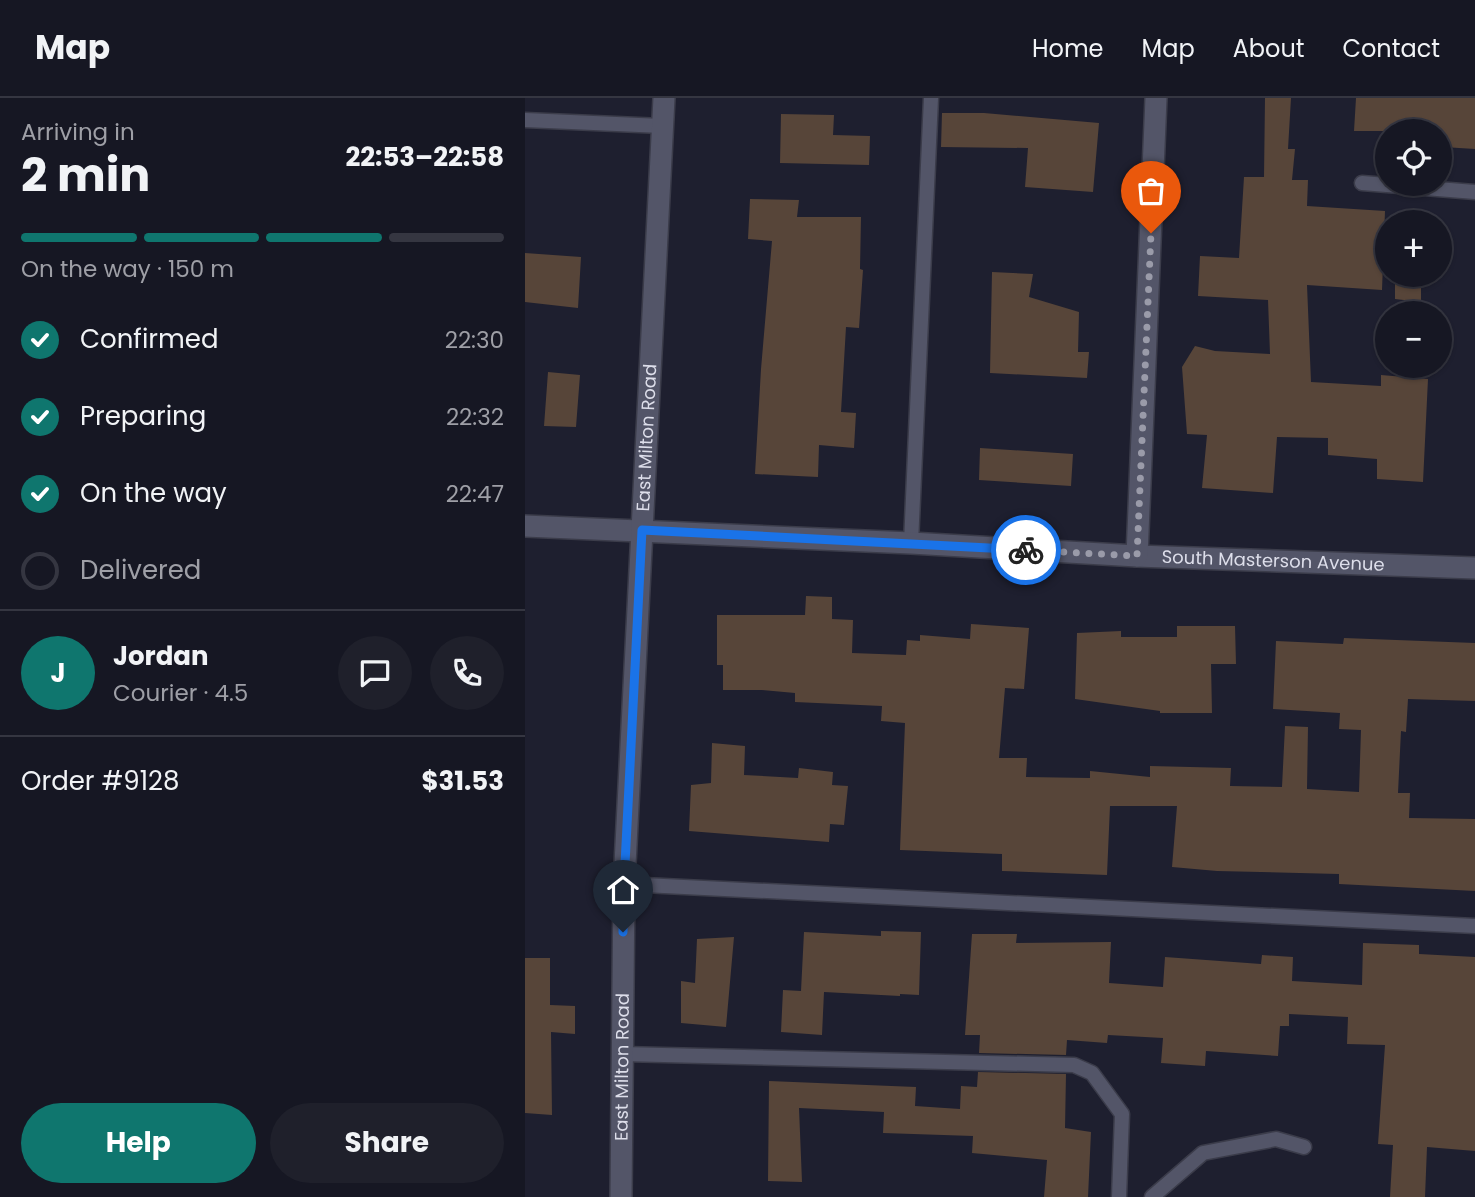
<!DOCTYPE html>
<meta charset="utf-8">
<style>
:root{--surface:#161723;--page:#1f202b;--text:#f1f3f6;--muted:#9e9fa6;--line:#353641;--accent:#0f766e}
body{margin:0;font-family:Poppins,sans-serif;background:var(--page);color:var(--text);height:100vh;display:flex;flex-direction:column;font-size:26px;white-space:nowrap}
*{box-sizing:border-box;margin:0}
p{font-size:23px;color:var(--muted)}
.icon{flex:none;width:38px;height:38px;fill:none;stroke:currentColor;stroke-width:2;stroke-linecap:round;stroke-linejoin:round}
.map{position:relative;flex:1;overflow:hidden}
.drawer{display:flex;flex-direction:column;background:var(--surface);width:525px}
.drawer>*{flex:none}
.fabs{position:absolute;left:850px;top:21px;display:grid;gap:14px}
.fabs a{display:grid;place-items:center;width:77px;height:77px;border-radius:50%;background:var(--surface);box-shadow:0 2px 5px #0004,0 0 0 2px var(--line);font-size:35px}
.pin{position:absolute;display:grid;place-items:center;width:60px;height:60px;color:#fff;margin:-72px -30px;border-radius:50% 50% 50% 0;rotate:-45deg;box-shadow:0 0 7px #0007}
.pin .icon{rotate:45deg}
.courier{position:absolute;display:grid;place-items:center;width:70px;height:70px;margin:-35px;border:5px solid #1a73e8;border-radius:50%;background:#fff;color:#222;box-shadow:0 2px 9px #0007}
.overview em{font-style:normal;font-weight:700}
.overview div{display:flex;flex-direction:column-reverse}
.overview{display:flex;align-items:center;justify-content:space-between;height:119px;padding:0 21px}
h1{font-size:46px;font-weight:700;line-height:52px}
.bar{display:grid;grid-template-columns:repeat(4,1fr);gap:10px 7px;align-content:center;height:84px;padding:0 21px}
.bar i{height:9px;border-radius:5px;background:var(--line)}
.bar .on{background:var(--accent)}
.bar p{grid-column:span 4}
.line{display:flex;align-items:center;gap:18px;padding:0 21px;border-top:2px solid var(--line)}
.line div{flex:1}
.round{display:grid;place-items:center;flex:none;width:74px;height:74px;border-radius:37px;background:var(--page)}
ol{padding:0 21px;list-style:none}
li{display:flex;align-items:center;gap:21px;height:77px}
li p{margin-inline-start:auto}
li .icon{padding:7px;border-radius:50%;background:var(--accent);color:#fff;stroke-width:4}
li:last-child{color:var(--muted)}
li i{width:38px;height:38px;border:4px solid var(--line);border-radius:50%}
.primary-button{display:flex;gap:14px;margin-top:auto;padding:14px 21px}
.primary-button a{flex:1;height:80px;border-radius:42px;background:var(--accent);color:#fff;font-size:28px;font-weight:700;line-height:80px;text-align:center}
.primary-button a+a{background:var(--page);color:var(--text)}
header{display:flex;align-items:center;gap:42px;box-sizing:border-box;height:98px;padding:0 35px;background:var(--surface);border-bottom:2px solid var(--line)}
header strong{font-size:33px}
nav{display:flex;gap:38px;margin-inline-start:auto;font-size:24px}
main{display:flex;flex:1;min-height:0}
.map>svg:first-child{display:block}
.building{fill:#574539}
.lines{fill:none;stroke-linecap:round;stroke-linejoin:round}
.lane-casing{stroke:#3b3c4a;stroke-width:17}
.street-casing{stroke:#3b3c4a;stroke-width:24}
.lane{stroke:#535568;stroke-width:14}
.street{stroke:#535568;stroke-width:21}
.done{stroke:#9a9ba9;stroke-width:7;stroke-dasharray:0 12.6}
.route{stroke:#1a73e8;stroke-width:9}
.labels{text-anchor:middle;stroke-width:5;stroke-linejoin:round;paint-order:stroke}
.street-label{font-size:18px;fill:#dddeea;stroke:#1e1f2f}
</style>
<header>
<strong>Map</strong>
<nav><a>Home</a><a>Map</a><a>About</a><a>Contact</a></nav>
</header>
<main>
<section class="drawer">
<div class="overview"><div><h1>2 min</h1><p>Arriving in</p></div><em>22:53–22:58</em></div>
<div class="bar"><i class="on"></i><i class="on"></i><i class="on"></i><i></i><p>On the way · 150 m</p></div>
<ol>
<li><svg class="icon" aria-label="check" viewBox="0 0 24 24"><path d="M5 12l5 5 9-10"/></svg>Confirmed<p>22:30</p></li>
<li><svg class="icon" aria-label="check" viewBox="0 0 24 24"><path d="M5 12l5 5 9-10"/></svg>Preparing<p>22:32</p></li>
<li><svg class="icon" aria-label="check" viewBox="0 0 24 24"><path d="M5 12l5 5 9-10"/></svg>On the way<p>22:47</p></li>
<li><i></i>Delivered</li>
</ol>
<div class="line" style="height:126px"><b class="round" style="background:var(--accent);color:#fff">J</b><div><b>Jordan</b><p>Courier · 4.5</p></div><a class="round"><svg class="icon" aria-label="chat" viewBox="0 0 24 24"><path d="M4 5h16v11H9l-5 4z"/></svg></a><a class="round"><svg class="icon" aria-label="phone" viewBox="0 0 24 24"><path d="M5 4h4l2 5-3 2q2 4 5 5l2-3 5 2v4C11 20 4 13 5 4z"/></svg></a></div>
<div class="line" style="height:91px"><div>Order #9128</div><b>$31.53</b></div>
<div class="primary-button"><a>Help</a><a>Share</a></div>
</section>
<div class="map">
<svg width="950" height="1099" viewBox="0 0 950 1099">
<rect width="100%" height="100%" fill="#1e1f2f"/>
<path class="building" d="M 740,0 L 766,0 L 763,51 L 770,51 L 767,82 L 783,82 L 782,108 L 860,113 L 857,192 L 782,187 L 786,284 L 856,288 L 856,277 L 903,281 L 898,384 L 852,381 L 852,361 L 803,357 L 803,340 L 752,339 L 748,395 L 677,390 L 682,337 L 662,336 L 657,269 L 670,248 L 690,253 L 745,256 L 743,202 L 673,198 L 675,158 L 714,160 L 719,79 L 739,79 Z
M 831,0 L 950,0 L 950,51 L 918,49 L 919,33 L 829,33 Z
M 417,15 L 459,15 L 574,25 L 568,94 L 500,89 L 503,50 L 416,49 Z
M 256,16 L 309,17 L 308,37 L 345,38 L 344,67 L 255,65 Z
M 225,101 L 274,102 L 272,119 L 336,119 L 335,171 L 338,172 L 334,230 L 321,229 L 316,314 L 331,315 L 329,350 L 294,347 L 293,379 L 230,376 L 236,271 L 247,143 L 223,141 Z
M 0,155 L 56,159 L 53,210 L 0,204 Z
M 467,174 L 508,176 L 504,199 L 554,214 L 553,254 L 564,254 L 562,280 L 465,275 Z
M 870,177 L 896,177 L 896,204 L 870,201 Z
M 23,274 L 55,277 L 51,329 L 19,328 Z
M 455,350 L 548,356 L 546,388 L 454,382 Z
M 281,498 L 307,499 L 307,521 L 328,522 L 327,555 L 381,557 L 382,542 L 395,543 L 395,537 L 445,541 L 446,526 L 504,530 L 499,591 L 480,590 L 474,660 L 502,660 L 501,679 L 565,680 L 565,673 L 625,679 L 625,668 L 706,670 L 705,688 L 757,689 L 760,628 L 783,629 L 782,691 L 834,694 L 836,632 L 814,631 L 815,615 L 748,611 L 751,543 L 818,546 L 819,540 L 950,545 L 950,603 L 883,601 L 881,634 L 876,633 L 873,695 L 885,695 L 884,720 L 950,721 L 950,793 L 814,786 L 814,776 L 692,773 L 647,769 L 652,708 L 585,708 L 582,777 L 477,773 L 477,756 L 375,752 L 380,625 L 356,623 L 357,608 L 270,604 L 270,595 L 237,592 L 198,592 L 198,567 L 192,567 L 192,517 L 280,517 Z
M 652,528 L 710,528 L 711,566 L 686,566 L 687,615 L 635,615 L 635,613 L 550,601 L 552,535 L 596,533 L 596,539 L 652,539 Z
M 187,645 L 220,648 L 219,677 L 273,680 L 274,670 L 308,674 L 307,687 L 323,688 L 319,727 L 305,726 L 304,744 L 164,733 L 166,687 L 186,685 Z
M 356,833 L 396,834 L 394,897 L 375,896 L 375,898 L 299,894 L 297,937 L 256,934 L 258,892 L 276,893 L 279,834 L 356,838 Z
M 447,836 L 492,836 L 491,845 L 586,844 L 584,885 L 638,889 L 640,859 L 736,866 L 737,857 L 768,859 L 767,883 L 837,887 L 838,845 L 894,847 L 894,856 L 950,859 L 950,1053 L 902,1049 L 900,1099 L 865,1099 L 868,1047 L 853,1046 L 860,947 L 822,946 L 823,919 L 764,916 L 764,928 L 755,928 L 753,958 L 681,953 L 680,968 L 636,965 L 638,940 L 583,937 L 582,945 L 542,942 L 541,957 L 454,955 L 455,937 L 440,937 Z
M 209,839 L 201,929 L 156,925 L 156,883 L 170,885 L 172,841 Z
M 0,860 L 25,860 L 25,907 L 50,908 L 50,936 L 26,934 L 27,1017 L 0,1015 Z
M 453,974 L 541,976 L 540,1030 L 566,1034 L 563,1099 L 519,1099 L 522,1062 L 447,1055 L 448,1038 L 358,1035 L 359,1014 L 274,1010 L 277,1084 L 243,1083 L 244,983 L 391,989 L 390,1008 L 435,1011 L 436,988 L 452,989 Z"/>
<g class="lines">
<g class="lane-casing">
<path id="lane" d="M 0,22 L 137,28
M 837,85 L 950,94
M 386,445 L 406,0
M 99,786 L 950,828
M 98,956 L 549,967 L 567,975 L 597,1016 L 594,1099
M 627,1099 L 678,1055 L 751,1041 L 779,1049"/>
</g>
<g class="street-casing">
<g id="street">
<path id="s1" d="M 0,428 L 386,445 L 612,458 L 950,470"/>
<path d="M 612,458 L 631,0"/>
<path id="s2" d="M 96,1099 L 99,786 L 139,0"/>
</g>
</g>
<use href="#lane" class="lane"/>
<use href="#street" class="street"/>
</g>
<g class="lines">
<path class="done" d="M 501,452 L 612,458 L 626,135"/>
<path class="route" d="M 98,834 L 99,786 L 117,432 L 501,452"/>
</g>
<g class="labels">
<g class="street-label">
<text dy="6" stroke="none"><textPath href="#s2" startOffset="760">East Milton Road</textPath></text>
<text dy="6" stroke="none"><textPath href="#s1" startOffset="749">South Masterson Avenue</textPath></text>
<text dy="6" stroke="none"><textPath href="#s2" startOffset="130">East Milton Road</textPath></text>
</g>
</g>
</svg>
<div class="fabs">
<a><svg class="icon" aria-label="locate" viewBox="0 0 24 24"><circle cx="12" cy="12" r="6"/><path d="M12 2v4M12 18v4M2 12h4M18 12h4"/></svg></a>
<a>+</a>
<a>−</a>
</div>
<div class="pin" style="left:626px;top:135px;background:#ea580c"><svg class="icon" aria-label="bag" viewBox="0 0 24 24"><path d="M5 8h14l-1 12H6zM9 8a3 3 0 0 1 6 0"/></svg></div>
<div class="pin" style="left:98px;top:834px;background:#1f2937"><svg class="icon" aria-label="home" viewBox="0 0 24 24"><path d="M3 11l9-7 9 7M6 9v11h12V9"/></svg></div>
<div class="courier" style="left:501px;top:452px"><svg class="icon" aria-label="bike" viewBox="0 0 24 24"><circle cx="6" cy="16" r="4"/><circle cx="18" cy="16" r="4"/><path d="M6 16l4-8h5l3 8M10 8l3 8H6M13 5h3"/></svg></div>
</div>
</main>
